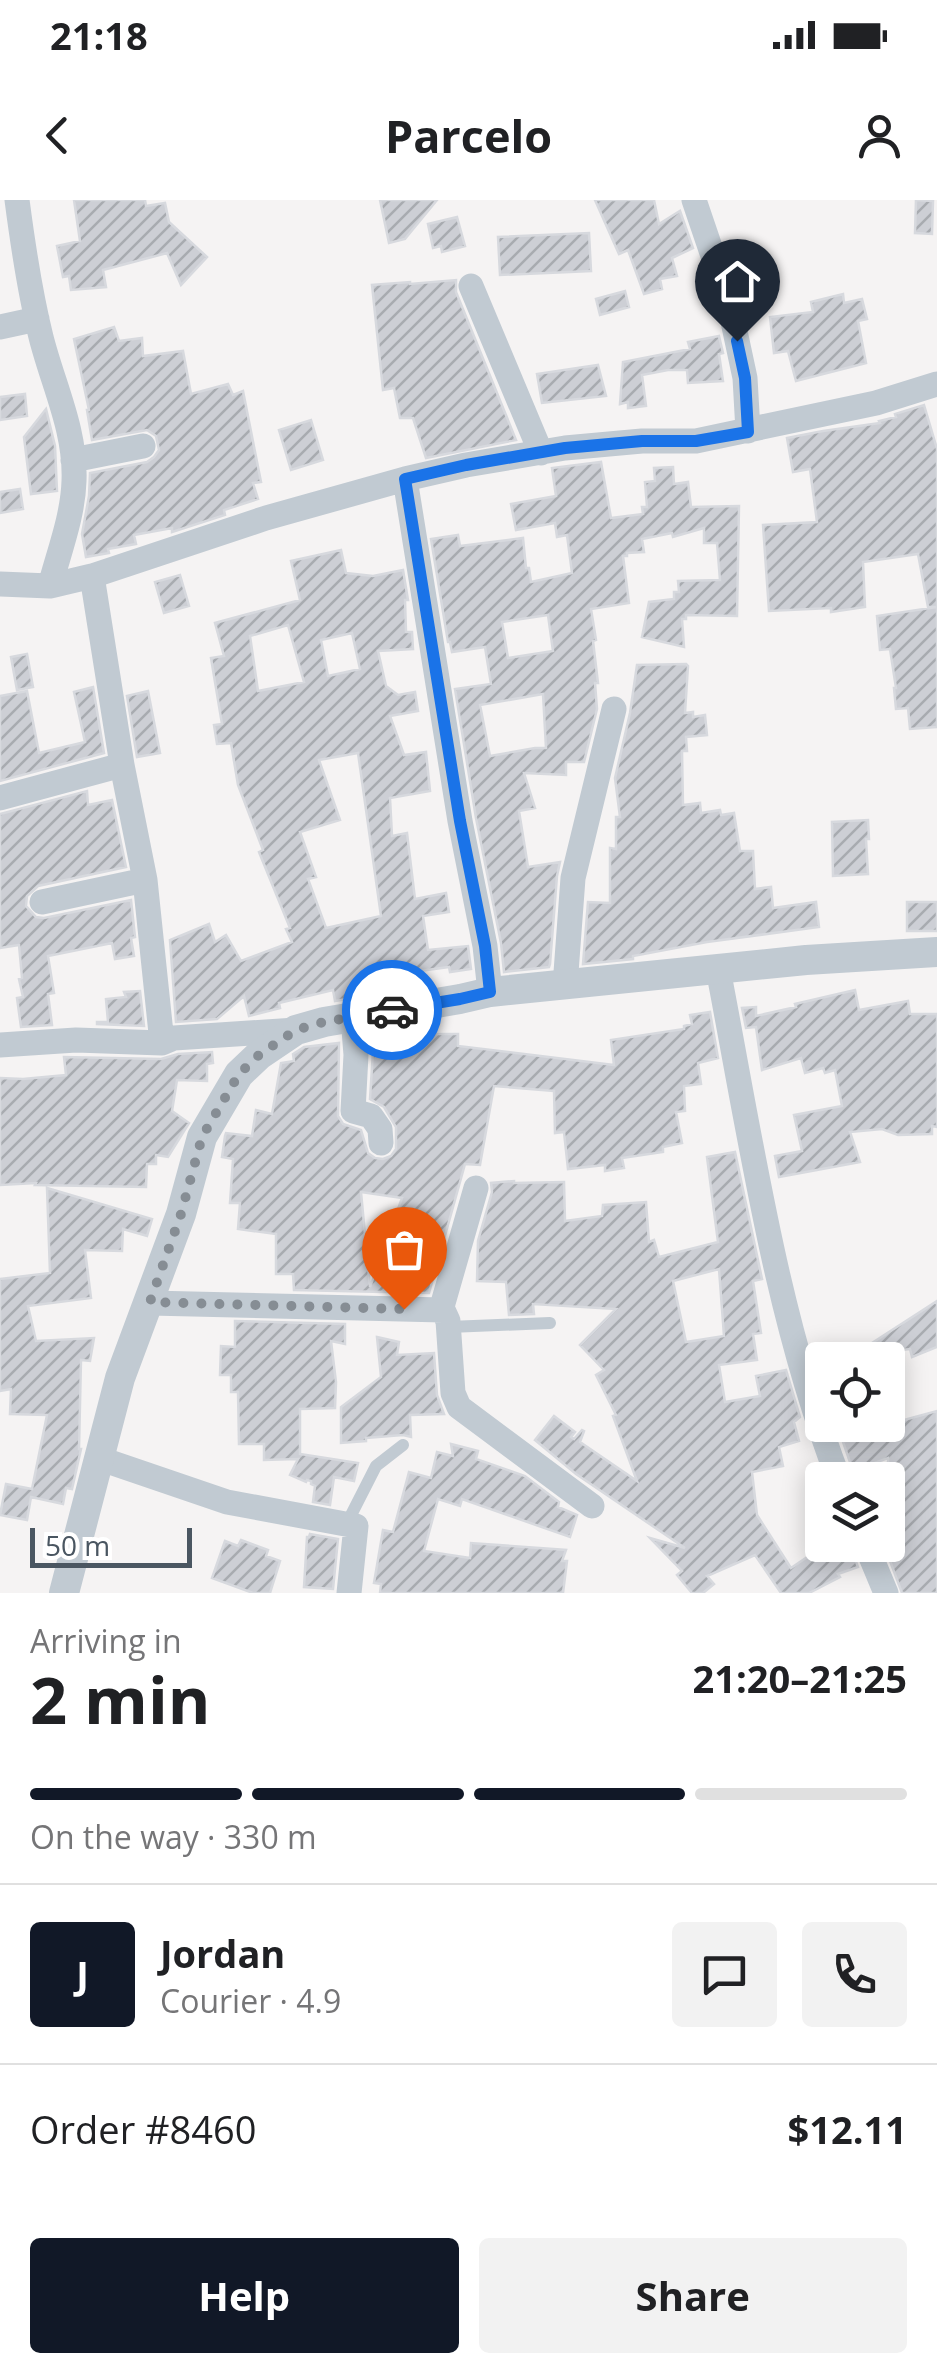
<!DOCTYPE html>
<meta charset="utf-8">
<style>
:root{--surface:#fff;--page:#f2f2f2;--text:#202124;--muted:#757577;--line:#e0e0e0;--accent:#111827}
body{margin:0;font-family:"Open Sans",sans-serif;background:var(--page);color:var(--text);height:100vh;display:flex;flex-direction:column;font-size:38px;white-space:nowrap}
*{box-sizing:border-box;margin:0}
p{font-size:32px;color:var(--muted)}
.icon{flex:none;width:55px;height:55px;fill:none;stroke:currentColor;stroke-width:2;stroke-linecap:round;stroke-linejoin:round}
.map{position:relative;height:1393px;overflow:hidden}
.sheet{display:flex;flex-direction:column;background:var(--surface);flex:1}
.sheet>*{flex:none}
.fabs{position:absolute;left:805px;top:1142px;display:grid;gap:20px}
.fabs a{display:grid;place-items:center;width:100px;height:100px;border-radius:10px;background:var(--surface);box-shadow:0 5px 25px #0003;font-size:50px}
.scale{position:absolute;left:30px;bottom:25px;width:162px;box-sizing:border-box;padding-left:10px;border:5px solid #4a5661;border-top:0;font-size:28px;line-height:35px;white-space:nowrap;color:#4a5661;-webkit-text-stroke:8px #fff;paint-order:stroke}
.pin{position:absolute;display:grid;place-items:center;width:85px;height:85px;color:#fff;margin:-102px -42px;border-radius:50% 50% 50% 0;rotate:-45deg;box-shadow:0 0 10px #0007}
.pin .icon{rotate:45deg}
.courier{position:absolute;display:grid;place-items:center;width:100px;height:100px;margin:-50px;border:8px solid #1a73e8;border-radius:50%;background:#fff;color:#222;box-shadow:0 2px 12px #0007}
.headline em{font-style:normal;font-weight:700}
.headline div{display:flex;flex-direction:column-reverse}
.headline{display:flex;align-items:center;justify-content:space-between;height:170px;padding:0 30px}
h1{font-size:65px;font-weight:700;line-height:75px}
.bar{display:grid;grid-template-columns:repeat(4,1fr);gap:15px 10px;align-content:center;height:120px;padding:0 30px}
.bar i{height:12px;border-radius:8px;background:var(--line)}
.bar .on{background:var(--accent)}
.bar p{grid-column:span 4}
.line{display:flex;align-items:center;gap:25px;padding:0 30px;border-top:2px solid var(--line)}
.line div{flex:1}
.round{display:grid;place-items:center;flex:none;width:105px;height:105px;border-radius:10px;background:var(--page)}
.action{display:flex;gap:20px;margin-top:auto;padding:20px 30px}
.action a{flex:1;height:115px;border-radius:10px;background:var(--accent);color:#fff;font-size:40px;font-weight:700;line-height:115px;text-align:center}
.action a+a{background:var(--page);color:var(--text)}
.status{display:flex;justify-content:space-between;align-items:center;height:70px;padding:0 50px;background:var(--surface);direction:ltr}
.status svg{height:28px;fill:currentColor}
header{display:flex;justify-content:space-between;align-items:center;height:130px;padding:0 30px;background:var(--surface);font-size:45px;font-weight:700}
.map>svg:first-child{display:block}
.building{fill:url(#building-hatch);stroke:#d7d9de;stroke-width:2.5;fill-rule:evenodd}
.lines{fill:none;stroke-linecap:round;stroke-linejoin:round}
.service{stroke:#c1cad2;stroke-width:12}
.minor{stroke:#c1cad2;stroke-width:25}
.tertiary{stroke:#c1cad2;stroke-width:30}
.done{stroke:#868d94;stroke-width:10;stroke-dasharray:0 18}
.route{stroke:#1a73e8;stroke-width:12}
</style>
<div class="status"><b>21:18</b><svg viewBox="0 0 49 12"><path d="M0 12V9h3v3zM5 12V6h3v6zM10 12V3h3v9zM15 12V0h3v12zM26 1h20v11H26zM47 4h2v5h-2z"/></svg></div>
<header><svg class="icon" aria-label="back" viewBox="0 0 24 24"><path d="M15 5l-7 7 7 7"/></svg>Parcelo<svg class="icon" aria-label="person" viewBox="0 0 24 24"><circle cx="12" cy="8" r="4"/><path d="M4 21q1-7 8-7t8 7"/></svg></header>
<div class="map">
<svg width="937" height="1393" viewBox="0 0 937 1393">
<defs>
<pattern id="building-hatch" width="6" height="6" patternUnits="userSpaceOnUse" patternTransform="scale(2.5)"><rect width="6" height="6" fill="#cdcfd5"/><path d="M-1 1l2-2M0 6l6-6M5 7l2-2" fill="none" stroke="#a8abb0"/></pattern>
</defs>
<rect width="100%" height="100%" fill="#f5f3f3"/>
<path class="building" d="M 74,0 L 145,0 L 146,6 L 165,3 L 169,22 L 207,57 L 181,85 L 167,53 L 103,70 L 106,87 L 71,90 L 69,76 L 63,77 L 57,46 L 80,41 Z
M 380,0 L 437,0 L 405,39 L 389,43 Z
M 595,0 L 654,0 L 659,24 L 680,11 L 693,48 L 672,58 L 677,76 L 660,79 L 662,89 L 644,94 L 628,50 L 619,54 Z
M 916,0 L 933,1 L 932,34 L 915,33 Z
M 457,17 L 465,46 L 442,52 L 441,46 L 433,48 L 428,24 Z
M 589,33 L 591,71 L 500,75 L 498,37 Z
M 456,80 L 456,92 L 516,240 L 426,258 L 413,218 L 400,218 L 394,188 L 383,190 L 372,85 L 410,82 L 410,84 Z
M 625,91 L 629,107 L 600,115 L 596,99 Z
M 843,94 L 844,103 L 862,99 L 867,119 L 858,121 L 866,163 L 796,181 L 788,151 L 774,153 L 770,117 L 813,112 L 811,102 Z
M 114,127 L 119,141 L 142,138 L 143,156 L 183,151 L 191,194 L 228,184 L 233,195 L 243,191 L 261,282 L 253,283 L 258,299 L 224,310 L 225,315 L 172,332 L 172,328 L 134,335 L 136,344 L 108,349 L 109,353 L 86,357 L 82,334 L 89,296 L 90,273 L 147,262 L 154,257 L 159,250 L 156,236 L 147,230 L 92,240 L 87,210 L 89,210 L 74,139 Z
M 719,136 L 723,153 L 719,154 L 723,181 L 688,183 L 687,170 L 668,170 L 642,175 L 646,206 L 628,208 L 628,202 L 620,204 L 623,162 L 690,149 L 688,142 Z
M 598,165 L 606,196 L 542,203 L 537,174 Z
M 25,194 L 27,216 L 0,220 L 0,197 Z
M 924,205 L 937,249 L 937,407 L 928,407 L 918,354 L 863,362 L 865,407 L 831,412 L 831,408 L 769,411 L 763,325 L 817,322 L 810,269 L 793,272 L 787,238 L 823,231 L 880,223 L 879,221 L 896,217 L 895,214 Z
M 46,209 L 55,246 L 57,291 L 31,294 L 24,237 Z
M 311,220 L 323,260 L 291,270 L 279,230 Z
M 601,262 L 611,318 L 643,314 L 642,307 L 647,307 L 645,282 L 655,281 L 654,268 L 673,267 L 674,284 L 688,282 L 691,307 L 739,306 L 737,416 L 686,415 L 686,419 L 682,419 L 684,447 L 642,437 L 649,402 L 674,399 L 674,392 L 679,392 L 678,381 L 720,380 L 717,343 L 704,343 L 704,328 L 673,337 L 672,333 L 642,339 L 644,352 L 627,353 L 627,356 L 623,356 L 629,403 L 591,409 L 596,440 L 593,441 L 598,483 L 595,483 L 597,509 L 584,562 L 566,562 L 566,575 L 524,573 L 535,608 L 519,611 L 528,667 L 560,662 L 557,676 L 550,764 L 549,767 L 504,772 L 501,743 L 476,618 L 455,489 L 491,484 L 485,447 L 452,452 L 450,442 L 448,442 L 431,339 L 458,335 L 460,346 L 523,338 L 526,368 L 529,368 L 531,382 L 572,373 L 567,335 L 557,337 L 555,323 L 516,330 L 511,304 L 556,296 L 552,268 ZM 548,415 L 553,451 L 508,458 L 502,422 ZM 543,494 L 546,548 L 535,548 L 490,556 L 480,505 Z
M 20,289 L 23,309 L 0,313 L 0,292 Z
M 341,350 L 346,373 L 373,376 L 403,370 L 408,400 L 405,400 L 406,432 L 412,432 L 413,449 L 378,451 L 386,486 L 398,495 L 415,492 L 418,511 L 390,516 L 404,555 L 426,552 L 430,591 L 390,598 L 392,636 L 407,633 L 415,699 L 446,693 L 449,712 L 423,716 L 428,750 L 468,746 L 471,769 L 450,772 L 449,767 L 391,775 L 391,778 L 380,779 L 383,793 L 335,801 L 333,790 L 279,803 L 280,808 L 249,816 L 244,796 L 217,819 L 176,822 L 170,740 L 209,724 L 215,742 L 226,735 L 241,761 L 292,742 L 286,729 L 290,728 L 259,652 L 263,650 L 238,585 L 231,543 L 217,544 L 214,525 L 222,524 L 211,458 L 224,456 L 215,423 L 300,400 L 291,361 ZM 288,425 L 304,482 L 258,491 L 250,436 ZM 352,433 L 360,469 L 328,476 L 321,440 ZM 358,553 L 381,716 L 326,728 L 308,679 L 316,677 L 300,632 L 340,620 L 319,560 Z
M 180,375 L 189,406 L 164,413 L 155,382 Z
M 937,407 L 937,527 L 910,529 L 908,508 L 896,509 L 894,488 L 896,488 L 890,449 L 880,450 L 877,416 Z
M 27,454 L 33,487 L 17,490 L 11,457 Z
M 686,464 L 688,466 L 685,513 L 693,512 L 693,517 L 705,515 L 707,535 L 686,537 L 687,551 L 682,551 L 683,605 L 700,603 L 701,613 L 720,610 L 721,615 L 734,613 L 740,651 L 753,651 L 755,689 L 771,687 L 773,708 L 816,702 L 819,727 L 707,742 L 633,756 L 633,759 L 583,764 L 588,702 L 610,703 L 610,648 L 616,649 L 616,617 L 620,617 L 615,578 L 630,513 L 637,465 Z
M 93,487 L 104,553 L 0,581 L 0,496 L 27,491 L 39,553 L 85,542 L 74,492 Z
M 148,491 L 160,553 L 137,557 L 127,496 Z
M 87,591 L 88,605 L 112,600 L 126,667 L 38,686 L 27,696 L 26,706 L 36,717 L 44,718 L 131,700 L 135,737 L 131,738 L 134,756 L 115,759 L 112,743 L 48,756 L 54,793 L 48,794 L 52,825 L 21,827 L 17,798 L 23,797 L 19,779 L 22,778 L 19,745 L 0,748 L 0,614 Z
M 868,620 L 869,639 L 866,639 L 868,674 L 833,676 L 832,622 Z
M 907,702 L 937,702 L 937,731 L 907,731 Z
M 855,790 L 859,810 L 908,801 L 910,814 L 937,814 L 937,927 L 932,926 L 932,934 L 898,935 L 882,929 L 850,932 L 860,962 L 779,977 L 775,956 L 802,951 L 794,915 L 842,906 L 835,870 L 825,873 L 823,868 L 805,873 L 801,858 L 762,870 L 756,827 L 746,828 L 742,808 L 756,807 L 756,816 L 796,807 L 795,804 Z
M 140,791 L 144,826 L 97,824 L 97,822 L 108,822 L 106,799 L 126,797 L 124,792 Z
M 710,812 L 718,858 L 698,863 L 701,884 L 684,886 L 685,911 L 676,912 L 682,943 L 663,947 L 663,952 L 622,958 L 624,968 L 605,971 L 605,965 L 568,969 L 564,932 L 555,933 L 554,891 L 494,886 L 480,965 L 465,964 L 429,1093 L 294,1090 L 293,1074 L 276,1074 L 276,1034 L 238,1029 L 240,1003 L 230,1003 L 233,959 L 222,957 L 225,936 L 226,933 L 252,936 L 256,910 L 272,914 L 281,863 L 294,861 L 293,854 L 304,847 L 339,843 L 338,916 L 343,924 L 361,930 L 368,953 L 375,958 L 383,959 L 391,956 L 396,949 L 396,927 L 384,907 L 370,899 L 373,851 L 390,849 L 389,840 L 408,836 L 408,833 L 433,831 L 434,834 L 458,834 L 458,846 L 614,865 L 611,840 L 684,829 L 684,826 L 692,824 L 690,815 ZM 361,992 L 402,998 L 398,1009 L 403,1011 L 400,1042 L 387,1040 L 370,1087 Z
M 212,852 L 213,863 L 207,864 L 207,881 L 177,880 L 172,911 L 189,923 L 168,957 L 156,955 L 156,964 L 147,964 L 146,987 L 35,985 L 36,983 L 0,985 L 0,878 L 23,879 L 66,875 L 64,857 L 161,859 L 178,854 Z
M 735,952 L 762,1079 L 753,1081 L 761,1133 L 753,1134 L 757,1160 L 719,1165 L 725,1202 L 760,1196 L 756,1176 L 786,1170 L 800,1217 L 794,1222 L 799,1241 L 779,1247 L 783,1266 L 752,1272 L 757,1315 L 791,1368 L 825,1345 L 850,1345 L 858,1367 L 838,1374 L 840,1377 L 809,1393 L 781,1393 L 755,1355 L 707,1376 L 714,1384 L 703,1393 L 692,1393 L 677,1375 L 682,1371 L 650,1338 L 685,1348 L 576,1274 L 535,1240 L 554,1216 L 575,1232 L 571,1237 L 574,1239 L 582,1230 L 584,1231 L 580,1242 L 637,1281 L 613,1216 L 616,1215 L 596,1175 L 604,1170 L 580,1145 L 616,1109 L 533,1104 L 534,1114 L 509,1115 L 506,1082 L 477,1081 L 478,1041 L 492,992 L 491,983 L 514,981 L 514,983 L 564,982 L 565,1021 L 602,1016 L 603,1005 L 646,1002 L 649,1042 L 654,1040 L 659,1057 L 718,1042 L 707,957 ZM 719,1069 L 724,1136 L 686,1142 L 673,1081 Z
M 47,988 L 152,1019 L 147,1036 L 123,1029 L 122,1051 L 85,1050 L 91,1098 L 28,1106 L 36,1141 L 94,1138 L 90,1161 L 81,1160 L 79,1249 L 81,1249 L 72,1289 L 66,1288 L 63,1304 L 31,1297 L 27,1320 L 0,1315 L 6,1284 L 32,1289 L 47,1215 L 10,1214 L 11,1189 L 0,1191 L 0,1079 L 50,1073 Z
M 937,1101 L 937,1147 L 912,1157 L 910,1149 L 893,1151 L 892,1145 L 858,1152 Z
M 235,1121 L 345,1124 L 345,1144 L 331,1141 L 336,1182 L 335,1208 L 300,1209 L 300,1254 L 358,1263 L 354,1281 L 334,1277 L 330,1305 L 313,1302 L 315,1286 L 311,1284 L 311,1281 L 307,1280 L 306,1282 L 290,1275 L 298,1259 L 264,1260 L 264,1244 L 239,1244 L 238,1192 L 231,1192 L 231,1175 L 220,1175 L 221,1146 L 235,1147 Z
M 377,1137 L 399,1142 L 397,1155 L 434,1153 L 437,1195 L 444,1214 L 410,1215 L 411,1237 L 403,1235 L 366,1238 L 366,1241 L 341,1243 L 341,1207 L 381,1177 Z
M 937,1211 L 937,1393 L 902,1393 L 884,1345 L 888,1345 L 888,1258 L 853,1271 L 843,1242 L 893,1223 Z
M 451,1244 L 478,1251 L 476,1259 L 525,1276 L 559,1302 L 558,1307 L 577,1315 L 570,1337 L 462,1299 L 460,1306 L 438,1299 L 424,1351 L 470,1358 L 471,1343 L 566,1350 L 562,1361 L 567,1361 L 563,1393 L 380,1393 L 381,1384 L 374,1383 L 383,1330 L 393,1332 L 409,1272 L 431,1278 L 437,1252 L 453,1256 Z
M 310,1334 L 338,1339 L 333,1389 L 304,1387 L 307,1337 L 309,1337 Z
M 241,1340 L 268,1350 L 266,1356 L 280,1361 L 270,1393 L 253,1393 L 212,1378 L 225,1341 L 238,1346 Z"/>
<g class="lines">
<path class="service" d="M 449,1127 L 550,1123
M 347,1323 L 376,1266 L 403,1245"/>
<path class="minor" d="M 17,0 C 23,46 30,93 41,137 C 53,185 76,230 74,281 C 73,316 59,352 50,386
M 694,0 L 729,103 L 745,178 L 748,231
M 471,86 L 541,253
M 0,127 L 37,119
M 73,260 L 143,246
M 405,279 L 460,621 L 485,746 L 490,792
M 92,376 L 122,565 L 145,680 L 162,843
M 0,384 L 50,386 L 92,376 L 266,318 L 405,279 L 466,265 L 565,248 L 642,241 L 696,241 L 876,203 L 937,184
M 0,598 L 122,565
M 42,702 L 145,680
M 718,769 C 751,940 776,1117 839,1280
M 565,786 L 573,678 L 614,509
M 353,817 L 356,855 L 353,911 L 371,916 L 380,929 L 381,943
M 0,845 L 76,840 L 162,843 L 174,838 L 296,830
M 150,1103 L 443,1110 L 448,1121 L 453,1193 L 459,1207 L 592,1306
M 441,1110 L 476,988
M 98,1258 L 227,1302 L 356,1326 L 349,1393
M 866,1345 L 886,1393"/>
<path class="tertiary" d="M 64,1393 L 120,1178 L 181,1014 L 202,937 L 239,874 L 259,855 L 296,830 L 324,822 L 460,799 L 490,792 L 806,760 L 937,752"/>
</g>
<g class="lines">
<path class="done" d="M 392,810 L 324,822 L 296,830 L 259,855 L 239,874 L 202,937 L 181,1014 L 150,1102 L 404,1109"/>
<path class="route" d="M 392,810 L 460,799 L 490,792 L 485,746 L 460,621 L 405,279 L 466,265 L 565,248 L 642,241 L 696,241 L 748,232 L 745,178 L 737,141"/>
</g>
</svg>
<div class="fabs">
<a><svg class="icon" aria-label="locate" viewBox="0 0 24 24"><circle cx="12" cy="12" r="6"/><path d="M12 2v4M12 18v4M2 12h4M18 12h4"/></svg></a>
<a><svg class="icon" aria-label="layers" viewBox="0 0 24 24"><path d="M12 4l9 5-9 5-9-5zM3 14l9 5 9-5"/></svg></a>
</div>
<div class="scale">50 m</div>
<div class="pin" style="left:404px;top:1109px;background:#ea580c"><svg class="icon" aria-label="bag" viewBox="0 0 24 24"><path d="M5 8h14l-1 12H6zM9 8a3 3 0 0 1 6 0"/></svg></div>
<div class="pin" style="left:737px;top:141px;background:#1f2937"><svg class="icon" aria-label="home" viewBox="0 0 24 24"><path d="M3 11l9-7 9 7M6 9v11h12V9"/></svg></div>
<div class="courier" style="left:392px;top:810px"><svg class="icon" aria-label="car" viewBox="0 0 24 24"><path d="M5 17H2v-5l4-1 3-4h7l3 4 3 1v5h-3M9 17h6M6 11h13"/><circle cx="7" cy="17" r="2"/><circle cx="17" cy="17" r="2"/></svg></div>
</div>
<section class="sheet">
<div class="headline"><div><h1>2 min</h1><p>Arriving in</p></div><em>21:20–21:25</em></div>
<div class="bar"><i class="on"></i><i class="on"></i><i class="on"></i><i></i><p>On the way · 330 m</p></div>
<div class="line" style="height:180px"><b class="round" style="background:var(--accent);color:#fff">J</b><div><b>Jordan</b><p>Courier · 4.9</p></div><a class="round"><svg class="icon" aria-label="chat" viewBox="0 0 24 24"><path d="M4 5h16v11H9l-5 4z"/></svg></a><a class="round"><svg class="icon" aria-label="phone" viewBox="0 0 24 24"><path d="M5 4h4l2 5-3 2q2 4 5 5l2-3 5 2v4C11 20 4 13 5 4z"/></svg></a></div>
<div class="line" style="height:130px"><div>Order #8460</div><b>$12.11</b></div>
<div class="action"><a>Help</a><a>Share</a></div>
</section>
